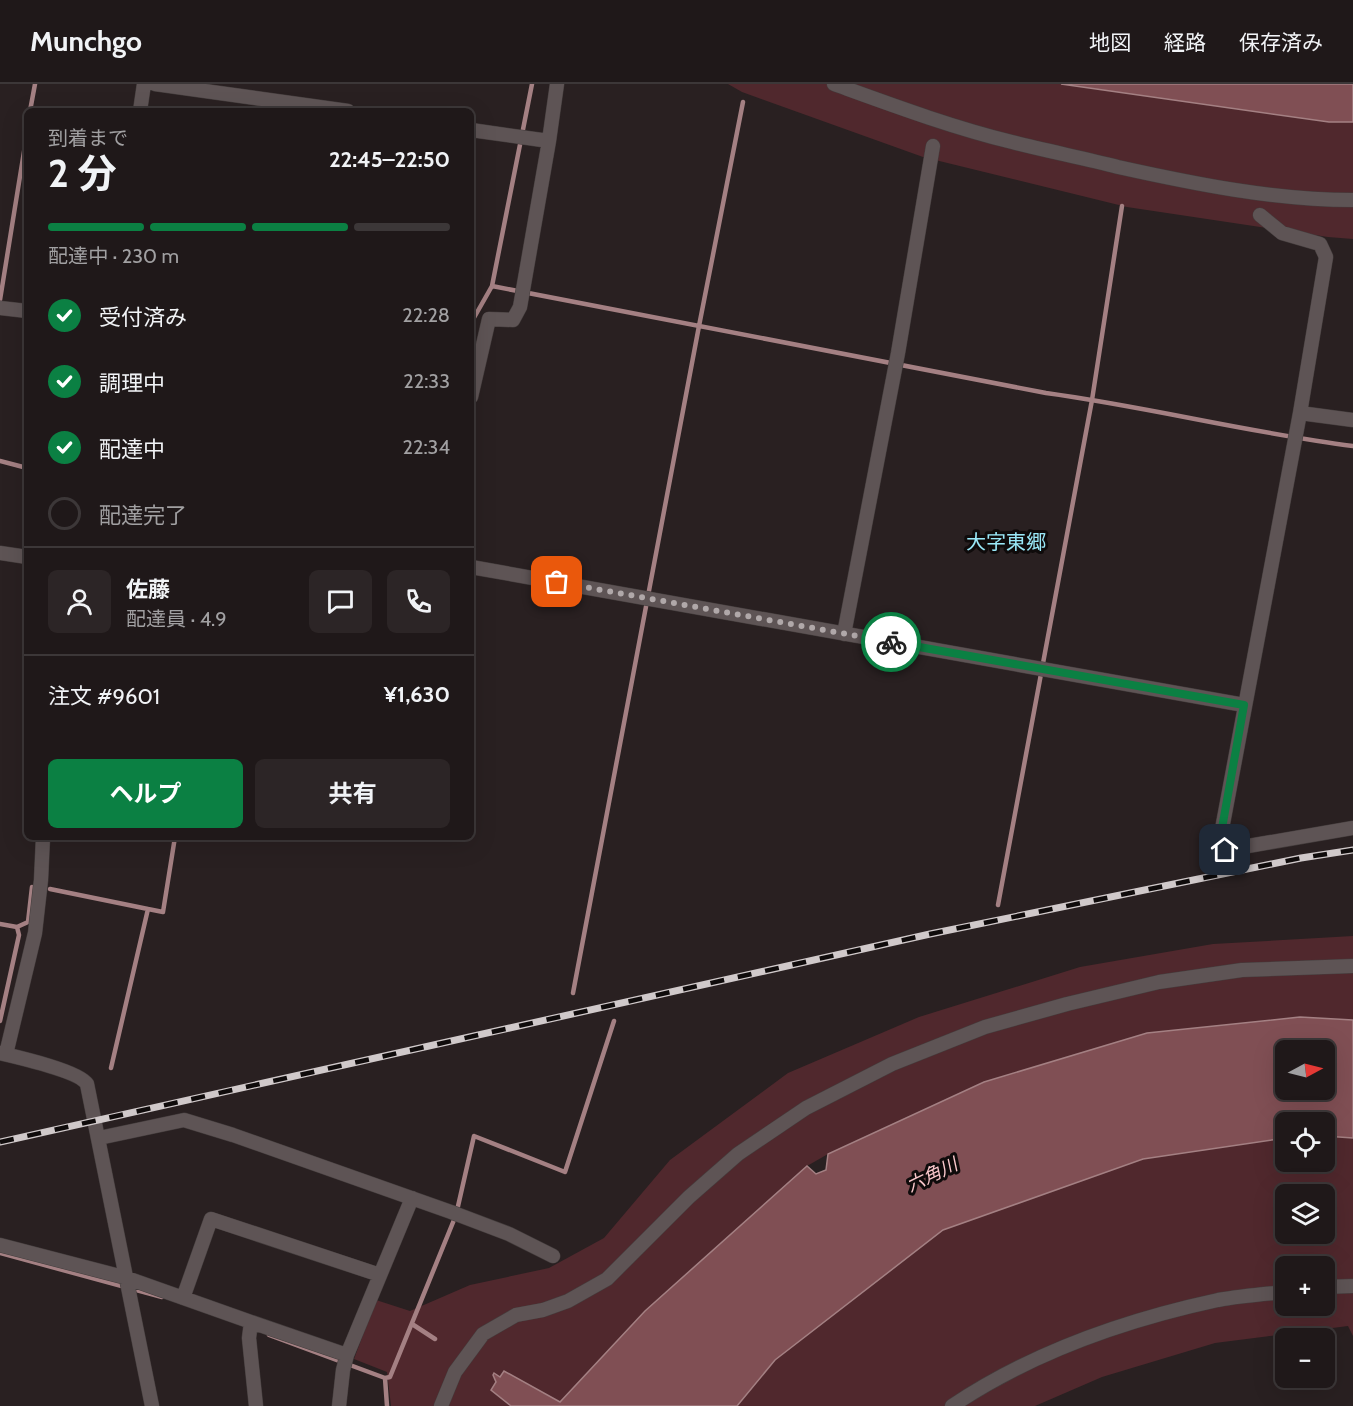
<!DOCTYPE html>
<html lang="ja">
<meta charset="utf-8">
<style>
:root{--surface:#1f1819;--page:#2c2526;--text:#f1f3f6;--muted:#a1a0a2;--line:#3c3738;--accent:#0b8043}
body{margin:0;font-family:Cabin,"Noto Sans JP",sans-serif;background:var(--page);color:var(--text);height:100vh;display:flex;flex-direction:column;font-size:22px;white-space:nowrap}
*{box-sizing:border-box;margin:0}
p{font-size:20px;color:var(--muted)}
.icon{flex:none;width:33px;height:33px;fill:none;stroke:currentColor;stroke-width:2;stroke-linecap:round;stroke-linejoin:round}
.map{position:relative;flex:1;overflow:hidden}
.details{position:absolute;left:24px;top:24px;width:450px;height:732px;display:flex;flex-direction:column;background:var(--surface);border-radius:9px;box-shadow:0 6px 24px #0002,0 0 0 2px var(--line)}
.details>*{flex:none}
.needle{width:39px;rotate:83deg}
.controls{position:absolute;left:1275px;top:956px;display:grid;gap:12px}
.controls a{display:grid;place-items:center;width:60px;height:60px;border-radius:9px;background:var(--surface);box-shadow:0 6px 24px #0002,0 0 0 2px var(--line);font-size:30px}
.pin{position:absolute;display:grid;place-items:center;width:51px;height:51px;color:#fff;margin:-26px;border-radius:12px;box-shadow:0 3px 9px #0006}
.courier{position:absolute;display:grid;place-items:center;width:60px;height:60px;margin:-30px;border:4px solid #0b8043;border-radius:50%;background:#fff;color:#222;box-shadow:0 2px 8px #0007}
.overview em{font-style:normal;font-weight:700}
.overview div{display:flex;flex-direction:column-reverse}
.overview{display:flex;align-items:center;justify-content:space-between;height:102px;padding:0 24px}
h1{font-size:39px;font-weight:700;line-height:45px}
.bar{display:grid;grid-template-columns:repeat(4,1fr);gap:9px 6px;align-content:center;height:72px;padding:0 24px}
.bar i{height:8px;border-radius:4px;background:var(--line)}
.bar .selected{background:var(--accent)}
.bar p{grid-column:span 4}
.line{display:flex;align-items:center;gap:15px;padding:0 24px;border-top:2px solid var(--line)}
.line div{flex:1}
.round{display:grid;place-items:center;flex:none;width:63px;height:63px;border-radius:9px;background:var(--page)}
ol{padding:0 24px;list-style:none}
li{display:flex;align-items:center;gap:18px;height:66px}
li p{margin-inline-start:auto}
li .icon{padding:6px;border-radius:50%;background:var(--accent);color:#fff;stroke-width:4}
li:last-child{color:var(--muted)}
li i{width:33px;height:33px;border:3px solid var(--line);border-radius:50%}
.action{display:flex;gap:12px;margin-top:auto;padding:12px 24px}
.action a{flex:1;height:69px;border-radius:9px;background:var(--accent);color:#fff;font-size:24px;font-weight:700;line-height:69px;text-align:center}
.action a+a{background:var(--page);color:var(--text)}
header{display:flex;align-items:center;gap:36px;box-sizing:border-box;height:84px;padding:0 30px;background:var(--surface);border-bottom:2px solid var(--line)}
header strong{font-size:28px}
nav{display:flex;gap:33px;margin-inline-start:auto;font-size:21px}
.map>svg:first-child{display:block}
.green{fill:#50282d;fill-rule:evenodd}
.water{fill:#804f54;stroke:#a48083;stroke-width:1.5;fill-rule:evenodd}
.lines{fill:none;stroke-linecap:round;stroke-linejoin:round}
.stream{stroke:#a48083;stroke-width:4.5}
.minor-casing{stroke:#443d3d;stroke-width:15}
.minor{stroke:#5e5455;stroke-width:14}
.rail-casing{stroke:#d0c9ca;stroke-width:7}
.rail{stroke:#0f0b0b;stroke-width:4.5;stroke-dasharray:14;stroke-linecap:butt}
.done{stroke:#b0a8a9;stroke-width:6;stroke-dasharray:0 10.8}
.route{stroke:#0b8043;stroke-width:8}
.labels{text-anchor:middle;stroke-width:6;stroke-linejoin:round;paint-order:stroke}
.water-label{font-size:18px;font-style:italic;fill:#fbc8cc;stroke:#0f0b0b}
.quarter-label{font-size:20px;fill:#9ae9f9;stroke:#0f0b0b}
</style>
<header>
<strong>Munchgo</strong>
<nav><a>地図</a><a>経路</a><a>保存済み</a></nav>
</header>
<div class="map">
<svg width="1353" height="1322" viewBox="0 0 1353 1322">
<rect width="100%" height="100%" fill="#292021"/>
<path class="green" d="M 728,0 L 1061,0 L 1329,38 L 1353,38 L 1353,155 L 1328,153 L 1127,123 L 923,73 L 742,8 Z
M 1353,852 L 1353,936 L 1300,933 L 984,998 L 828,1070 L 807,1082 L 646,1227 L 560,1319 L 504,1287 L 500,1294 L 494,1289 L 493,1292 L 496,1298 L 491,1306 L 511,1322 L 391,1322 L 387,1288 L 354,1275 L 376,1216 L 410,1227 L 470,1201 L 549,1184 L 604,1154 L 670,1076 L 788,989 L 919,933 L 1080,883 L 1213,860 Z
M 1325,1052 L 1353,1054 L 1353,1252 L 1348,1242 L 1215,1259 L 1102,1293 L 1035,1322 L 737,1322 L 775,1276 L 943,1146 L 1143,1075 L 1285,1054 L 1286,1077 L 1324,1077 ZM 1286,1110 L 1324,1110 L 1324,1149 L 1286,1149 ZM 1286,1182 L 1324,1182 L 1324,1221 L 1286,1221 Z"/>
<path class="water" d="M 1061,0 L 1353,0 L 1353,38 L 1329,38 Z
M 1300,933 L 1353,936 L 1353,1054 L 1325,1052 L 1324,1038 L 1286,1038 L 1285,1054 L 1143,1075 L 943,1146 L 775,1276 L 737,1322 L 511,1322 L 491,1306 L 496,1298 L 493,1291 L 494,1289 L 500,1293 L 504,1287 L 560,1318 L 645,1227 L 807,1082 L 816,1090 L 826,1086 L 828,1070 L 984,998 L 1147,949 ZM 1286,966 L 1324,966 L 1324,1005 L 1286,1005 Z"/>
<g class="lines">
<path class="stream" d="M 30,27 L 35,0
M 492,202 L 1046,309 C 1149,323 1250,349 1353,362
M 0,216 L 27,49
M 471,239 L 492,202 L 532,0
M 0,377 L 27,384
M 50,805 L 148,825
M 998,821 L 1092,316 L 1122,122
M 0,840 L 17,843 L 19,851 L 0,937
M 17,843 L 28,838 L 32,803
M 573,909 L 699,242 L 743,18
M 111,984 L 148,825 L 163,828 L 175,753
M 0,1169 L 162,1213
M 412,1240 L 435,1255
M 269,1251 L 385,1294 L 390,1293 L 456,1131 L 474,1052 L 565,1088 L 614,937
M 385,1294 L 387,1322"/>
<g class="minor-casing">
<path id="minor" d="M 155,0 L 348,27
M 834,0 C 892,21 951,43 1012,58 C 1047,67 1083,74 1118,83 C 1195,100 1274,116 1353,116
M 140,27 L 144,0
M 471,46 L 549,57
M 1260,131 L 1282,149 L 1320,160 L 1326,173 L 1300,329
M 0,224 L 27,227
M 471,313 L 489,235 L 513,236 L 520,223 L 549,57 L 557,0
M 1353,336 L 1300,329 L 1219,761 L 1225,766 L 1353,744
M 0,469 L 27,473
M 471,483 L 1244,621
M 844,550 L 898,269 L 933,62
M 0,969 C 17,973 79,987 87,1000 L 152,1322
M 6,970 L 35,849 L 41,796 L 43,753
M 99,1054 L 184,1036 L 233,1051 L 451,1128 L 509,1150 L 553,1172
M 0,1161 L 127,1194 L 251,1238 L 249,1254 L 256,1322
M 1324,1203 L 1353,1202
M 183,1214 L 211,1135 L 380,1191
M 251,1238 L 347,1271
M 339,1322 L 343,1286 L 347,1271 L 412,1114
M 441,1322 L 455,1288 L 483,1250 L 516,1231 L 543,1226 L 568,1217 L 607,1195 L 689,1113 L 738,1070 L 806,1024 L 892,980 L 985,943 L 1067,920 L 1159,898 L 1242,886 L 1353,882
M 952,1322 C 1031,1269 1125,1236 1218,1216 C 1240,1212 1263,1210 1286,1208"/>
</g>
<use href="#minor" class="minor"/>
<g class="rail-casing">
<path id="rail" d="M 0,1058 L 930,850 L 1301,774 L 1353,766"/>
</g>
<use href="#rail" class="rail"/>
</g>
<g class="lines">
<path class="done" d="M 557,498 L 891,558"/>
<path class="route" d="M 891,558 L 1244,621 L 1219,761 L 1225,766"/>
</g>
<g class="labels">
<g class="water-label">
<text transform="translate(932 1091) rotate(-26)" y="6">六角川</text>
</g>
<g class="quarter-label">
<text x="1006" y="465">大字東郷</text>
</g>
</g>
</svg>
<div class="controls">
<a><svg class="needle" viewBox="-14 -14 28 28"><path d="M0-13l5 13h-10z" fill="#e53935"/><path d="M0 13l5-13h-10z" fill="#a1a0a2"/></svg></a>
<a><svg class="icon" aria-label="locate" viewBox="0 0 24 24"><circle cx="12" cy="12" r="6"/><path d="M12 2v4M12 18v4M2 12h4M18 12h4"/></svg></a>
<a><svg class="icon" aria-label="layers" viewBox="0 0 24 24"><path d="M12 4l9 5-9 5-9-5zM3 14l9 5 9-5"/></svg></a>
<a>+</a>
<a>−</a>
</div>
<div class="pin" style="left:557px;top:498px;background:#ea580c"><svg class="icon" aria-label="bag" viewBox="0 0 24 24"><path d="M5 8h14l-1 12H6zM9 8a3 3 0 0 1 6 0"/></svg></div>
<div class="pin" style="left:1225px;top:766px;background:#1f2937"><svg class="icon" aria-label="home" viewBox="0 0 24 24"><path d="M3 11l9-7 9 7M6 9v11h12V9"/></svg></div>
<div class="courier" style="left:891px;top:558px"><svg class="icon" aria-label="bike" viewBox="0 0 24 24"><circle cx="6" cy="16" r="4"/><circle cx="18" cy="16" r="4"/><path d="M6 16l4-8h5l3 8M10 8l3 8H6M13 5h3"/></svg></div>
<section class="details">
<div class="overview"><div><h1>2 分</h1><p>到着まで</p></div><em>22:45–22:50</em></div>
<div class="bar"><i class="selected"></i><i class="selected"></i><i class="selected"></i><i></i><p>配達中 · 230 m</p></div>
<ol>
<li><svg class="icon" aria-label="check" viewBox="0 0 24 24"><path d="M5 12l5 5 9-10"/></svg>受付済み<p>22:28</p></li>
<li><svg class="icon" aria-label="check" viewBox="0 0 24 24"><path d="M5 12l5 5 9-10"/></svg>調理中<p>22:33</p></li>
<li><svg class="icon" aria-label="check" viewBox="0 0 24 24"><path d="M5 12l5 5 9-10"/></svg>配達中<p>22:34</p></li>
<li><i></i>配達完了</li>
</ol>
<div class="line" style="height:108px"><a class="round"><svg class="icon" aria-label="person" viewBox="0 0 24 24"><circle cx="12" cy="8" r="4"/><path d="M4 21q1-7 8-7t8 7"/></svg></a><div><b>佐藤</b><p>配達員 · 4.9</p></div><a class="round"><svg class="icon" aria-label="chat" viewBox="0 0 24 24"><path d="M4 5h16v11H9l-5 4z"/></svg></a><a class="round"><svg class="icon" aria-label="phone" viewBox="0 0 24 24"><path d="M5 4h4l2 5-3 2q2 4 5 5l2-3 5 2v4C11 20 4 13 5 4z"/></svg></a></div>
<div class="line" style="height:78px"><div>注文 #9601</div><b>¥1,630</b></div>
<div class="action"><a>ヘルプ</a><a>共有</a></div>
</section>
</div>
